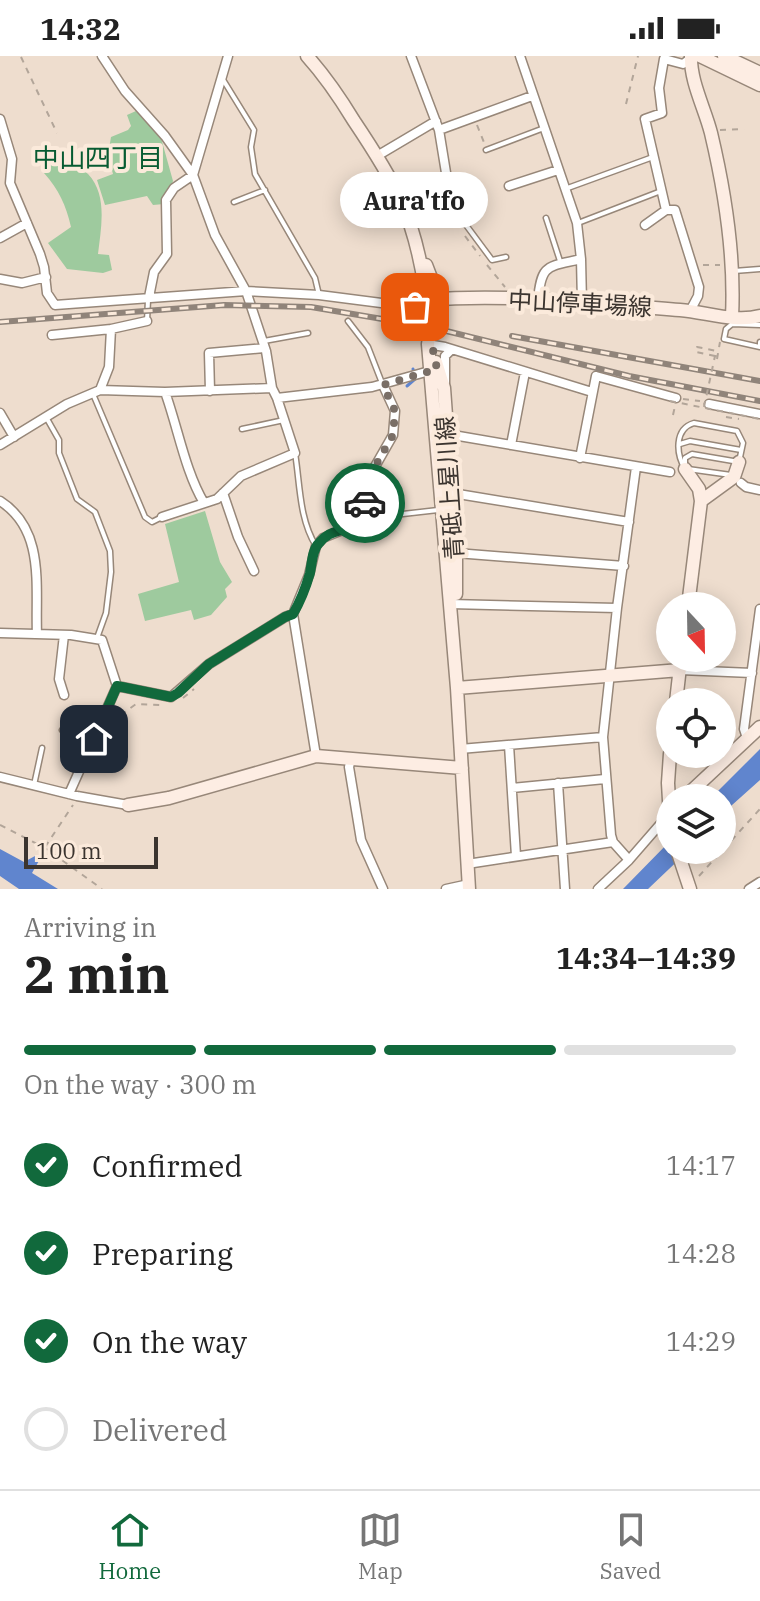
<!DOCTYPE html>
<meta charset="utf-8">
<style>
:root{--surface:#fff;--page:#f6f6f6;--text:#222;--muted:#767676;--line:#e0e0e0;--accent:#11693c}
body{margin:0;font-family:"IBM Plex Serif","Noto Sans JP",serif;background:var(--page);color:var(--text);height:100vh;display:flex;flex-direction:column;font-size:30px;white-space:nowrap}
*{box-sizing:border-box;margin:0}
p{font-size:26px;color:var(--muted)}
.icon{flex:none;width:44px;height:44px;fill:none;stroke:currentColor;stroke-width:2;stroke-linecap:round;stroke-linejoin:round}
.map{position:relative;height:833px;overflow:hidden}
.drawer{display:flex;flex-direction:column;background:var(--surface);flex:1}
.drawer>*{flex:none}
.needle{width:52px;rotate:158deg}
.controls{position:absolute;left:656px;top:536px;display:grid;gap:16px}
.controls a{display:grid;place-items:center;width:80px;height:80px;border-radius:50%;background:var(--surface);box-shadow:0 4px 20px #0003;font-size:40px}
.scale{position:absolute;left:24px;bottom:20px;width:134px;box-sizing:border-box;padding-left:8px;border:4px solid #3b342f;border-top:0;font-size:22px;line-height:28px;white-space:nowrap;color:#3b342f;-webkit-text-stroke:6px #fbeadb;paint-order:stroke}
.pin{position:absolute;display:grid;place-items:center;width:68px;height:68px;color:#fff;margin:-34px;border-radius:16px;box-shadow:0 4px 12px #0006}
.courier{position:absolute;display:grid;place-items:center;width:80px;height:80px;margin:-40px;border:6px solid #11693c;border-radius:50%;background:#fff;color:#222;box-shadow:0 2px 10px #0007}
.bubble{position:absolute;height:56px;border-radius:28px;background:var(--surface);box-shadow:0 4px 20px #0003;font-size:26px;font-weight:800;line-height:56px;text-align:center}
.summary em{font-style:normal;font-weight:800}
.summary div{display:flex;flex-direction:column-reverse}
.summary{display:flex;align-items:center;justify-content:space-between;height:136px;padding:0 24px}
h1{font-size:52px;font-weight:800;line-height:60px}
.bar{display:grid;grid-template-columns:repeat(4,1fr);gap:12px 8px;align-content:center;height:96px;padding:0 24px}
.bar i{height:10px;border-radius:6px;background:var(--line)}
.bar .current{background:var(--accent)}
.bar p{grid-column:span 4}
ol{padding:0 24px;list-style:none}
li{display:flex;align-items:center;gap:24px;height:88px}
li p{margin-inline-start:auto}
li .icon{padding:8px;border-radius:50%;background:var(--accent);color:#fff;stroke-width:4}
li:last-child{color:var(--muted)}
li i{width:44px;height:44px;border:4px solid var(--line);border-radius:50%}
.status{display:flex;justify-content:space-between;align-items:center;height:56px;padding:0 40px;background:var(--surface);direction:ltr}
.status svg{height:22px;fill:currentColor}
.tab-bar{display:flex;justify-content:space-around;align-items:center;height:112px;border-top:2px solid var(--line);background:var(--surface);font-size:22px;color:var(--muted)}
.tab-bar a{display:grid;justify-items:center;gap:4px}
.tab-bar .current{color:var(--accent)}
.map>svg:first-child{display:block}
.green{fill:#9eca9e}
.water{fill:#6085ce}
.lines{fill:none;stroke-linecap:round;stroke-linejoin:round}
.stream{stroke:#6085ce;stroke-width:3}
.lane-casing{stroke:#978779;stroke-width:7}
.street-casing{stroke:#978779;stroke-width:11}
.secondary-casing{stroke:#978779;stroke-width:15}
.path{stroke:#b2a599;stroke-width:2;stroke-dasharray:6 6;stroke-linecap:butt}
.lane{stroke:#fff;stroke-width:4}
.street{stroke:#fff;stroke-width:8}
.secondary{stroke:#fdede3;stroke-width:12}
.rail-casing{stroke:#90847a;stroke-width:6}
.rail{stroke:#fbeadb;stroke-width:3;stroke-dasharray:9;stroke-linecap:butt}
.path-bridge{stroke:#b2a599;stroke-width:2;stroke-dasharray:6 6;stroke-linecap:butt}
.done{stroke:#7a6f67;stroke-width:8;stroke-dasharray:0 14.4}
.route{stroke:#11693c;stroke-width:10}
.labels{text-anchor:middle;stroke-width:8;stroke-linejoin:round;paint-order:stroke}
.street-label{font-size:24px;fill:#3b342f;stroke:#fbeadb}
.neighbourhood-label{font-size:26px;fill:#075b32;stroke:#fbeadb}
</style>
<div class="status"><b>14:32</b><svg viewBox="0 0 49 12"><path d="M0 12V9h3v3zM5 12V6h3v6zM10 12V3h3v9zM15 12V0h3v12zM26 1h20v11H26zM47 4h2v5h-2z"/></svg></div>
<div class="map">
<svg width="760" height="833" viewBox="0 0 760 833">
<rect width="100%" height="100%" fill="#eeddce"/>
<path class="green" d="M 136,55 L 161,82 L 173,125 L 164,148 L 153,149 L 147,140 L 105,149 L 97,124 L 113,118 L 108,99 L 111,81 L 128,74 L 131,70 L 127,59 Z
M 47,101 C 60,105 78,108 88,118 C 108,139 101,172 98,198 L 109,199 L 112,214 L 103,217 L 67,213 L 48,187 L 71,171 C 66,149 59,134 44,117 Z
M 205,455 L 220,506 L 232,526 L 225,533 L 227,541 L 211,559 L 194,564 L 191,554 L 145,565 L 138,538 L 179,526 L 165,468 Z"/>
<path class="water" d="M 760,693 L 760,724 L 722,758 L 722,742 L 711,742 Z
M 670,785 L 670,794 L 689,794 L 648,833 L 623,833 Z
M 0,793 L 24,806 L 35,800 L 40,803 L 32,817 L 58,833 L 19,833 L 0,820 Z"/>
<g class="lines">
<path class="stream" d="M 414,259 L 415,256
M 407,330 L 415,323 L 413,313"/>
<g class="lane-casing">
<path id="lane" d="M 222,22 L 254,74 L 251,91 L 255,118 L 315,222 L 319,239
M 486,94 L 544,72
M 565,133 L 653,101
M 234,146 L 265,134
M 455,158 L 464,160 L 466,169 L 492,204 L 506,201
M 546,162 L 561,208
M 578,167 L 661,135
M 734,215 L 760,213
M 732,263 L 732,268 L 726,273 L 724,283 L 760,291 L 760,286
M 147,265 L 148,244
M 348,265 L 368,291 L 382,327
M 732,268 L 760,269
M 264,285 L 308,277
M 93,338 L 145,461 L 152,466 L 162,461
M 46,361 L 59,384 L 59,397 L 77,443 L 95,456 L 110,495 L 111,516 L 106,557 L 97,582
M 694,367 L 737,375 L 743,387 L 739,406 L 692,398 L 685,402 L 685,413 C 676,398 674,373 694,367 Z
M 242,373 L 284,364
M 680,388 L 690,385 L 741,394
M 295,397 C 300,427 299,463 316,490
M 688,413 L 731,419
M 394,459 L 438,454
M 62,674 L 92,682
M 34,729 L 42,692"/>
</g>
<g class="street-casing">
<path id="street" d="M 102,0 L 125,35 L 165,80 L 193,119 L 215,179 L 246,235 L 266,295 L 272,332
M 411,0 L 439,74 L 449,135 L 455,158
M 520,0 L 577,167 L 581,203 L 582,247
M 0,63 L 12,103 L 10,127 L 40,198 L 44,211 L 47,237 L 55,249 L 246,235 L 319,239 L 428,253
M 439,74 L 532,40
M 377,100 L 436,65
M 509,130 L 558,114
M 666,154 L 645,63 L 662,57 L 659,32 L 664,3 L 683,8 L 690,3
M 409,160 L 437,153 L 455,158
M 645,169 L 666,154 L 675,154 L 699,231 L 698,240 L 690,255
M 0,182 L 27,167
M 0,223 L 22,227 L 46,221
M 149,241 L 154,216 L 167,198 L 166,144 L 174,132 L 193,119 L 228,0
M 538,245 C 541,207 548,211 581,203
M 52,279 L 111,273
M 433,289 L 445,291 L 592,336
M 445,326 L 445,300 L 451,294
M 100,334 L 109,311 L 111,273 L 147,265
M 210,335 L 209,297 L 264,292
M 165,336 C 178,372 185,415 204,447
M 277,342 L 372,331 L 433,314
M 709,348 L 760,358
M 0,357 L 14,381
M 447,378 L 670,416
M 0,389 L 67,348 L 100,334 L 165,336 L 272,332 L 277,342 L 295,397 L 241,420 L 217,443 L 162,461
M 511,389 L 525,316
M 580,402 L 596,320 L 676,342
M 741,427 L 746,431 L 760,434
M 223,437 L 238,481 L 254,515
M 452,437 L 629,466
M 0,445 C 46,474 35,532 37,578
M 456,497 L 624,510
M 450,548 L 617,552
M 0,577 L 71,579 L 102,584 L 117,630 L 69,738
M 680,614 L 752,617
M 117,630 L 171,641 L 209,608 L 285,561 L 293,558
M 64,639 L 59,623 L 64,579
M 747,682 L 744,673 L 760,553
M 509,689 L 516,800
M 460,693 L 603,681
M 316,700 L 293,558 L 309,519 L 316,490 L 323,482 L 352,470 L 359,462 L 373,414 L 393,379 L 395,355 L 383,329
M 351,703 L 349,711 L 361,784 L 383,833
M 0,721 L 77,740 L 128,749
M 558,727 L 565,833
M 512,732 L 605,723
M 629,804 L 613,786 L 611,779 L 603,681 L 617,552 L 636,411
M 467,808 L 613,786
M 446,833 L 469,828
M 598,833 L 629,804 L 669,758
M 749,833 L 760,826"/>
</g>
<g class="secondary-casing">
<path id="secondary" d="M 307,0 C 325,20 340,42 354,65 C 395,126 414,159 425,233 C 428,251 432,270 428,288 L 457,632 L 469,833
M 691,0 C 690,25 705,53 711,77 C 725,136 735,201 732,261
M 700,0 L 760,29
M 724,0 L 760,17
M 426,209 L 439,243
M 427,244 C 511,237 597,248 680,254 C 706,256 735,267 760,260
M 436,306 L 444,332 L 456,497 L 456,538
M 685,413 L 699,433 L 701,445 L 688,550
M 701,445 L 734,421 L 739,406
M 457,632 L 680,614
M 676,646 L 681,602
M 684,742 L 760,671
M 128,749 L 169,742 L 316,700 L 462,712
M 670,762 L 668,727 L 670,698
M 677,794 L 690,833"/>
</g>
<path class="path" d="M 21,1 L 57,77
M 626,48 L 638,0
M 477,69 L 485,89
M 720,74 L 744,73
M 465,180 L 480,200
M 487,209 L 505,231
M 703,209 L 720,209
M 715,300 L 696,296 L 697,291 L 717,295
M 717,303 L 720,286
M 683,343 L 700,345
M 673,359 L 675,350
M 726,361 L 739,363
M 183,642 L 194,633
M 111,666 L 136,648 L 162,649
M 0,769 L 45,792 L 102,833
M 45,791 L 73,749
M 699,820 L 760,753"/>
<use href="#lane" class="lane"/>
<use href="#street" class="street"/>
<use href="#secondary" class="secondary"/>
<g class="rail-casing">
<path id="rail" d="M 0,266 L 224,249 L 311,251 L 430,271 L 629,320 L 760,345
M 512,280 L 760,325"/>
</g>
<use href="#rail" class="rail"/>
<path class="path-bridge" d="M 670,345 L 760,363
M 704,351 L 715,300 L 722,301"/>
</g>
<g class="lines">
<path class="done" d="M 365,447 L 373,414 L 393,379 L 395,355 L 383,329 L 437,313 L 430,280 L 428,253 L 415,251"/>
<path class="route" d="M 94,683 L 117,630 L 171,641 L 178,637 L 209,608 L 285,561 L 293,558 C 300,546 306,531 310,517 C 312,507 312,494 319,487 C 336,466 351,485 365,447"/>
</g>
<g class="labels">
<g class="street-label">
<text transform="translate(580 248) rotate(3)" y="8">中山停車場線</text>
<text transform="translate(450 432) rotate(-94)" y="8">青砥上星川線</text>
</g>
<g class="neighbourhood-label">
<text x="98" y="111">中山四丁目</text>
</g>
</g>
</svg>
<div class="controls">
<a><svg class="needle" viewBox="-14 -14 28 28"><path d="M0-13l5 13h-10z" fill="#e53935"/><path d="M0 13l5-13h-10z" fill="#767676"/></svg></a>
<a><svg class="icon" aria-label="locate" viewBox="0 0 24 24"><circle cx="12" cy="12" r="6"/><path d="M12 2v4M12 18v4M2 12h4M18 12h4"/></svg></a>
<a><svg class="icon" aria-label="layers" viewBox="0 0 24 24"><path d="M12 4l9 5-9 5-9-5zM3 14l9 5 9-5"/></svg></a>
</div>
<div class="scale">100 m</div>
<div class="pin" style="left:415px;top:251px;background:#ea580c"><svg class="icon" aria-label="bag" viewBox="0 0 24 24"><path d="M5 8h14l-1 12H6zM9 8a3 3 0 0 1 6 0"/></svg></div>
<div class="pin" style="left:94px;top:683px;background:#1f2937"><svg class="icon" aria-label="home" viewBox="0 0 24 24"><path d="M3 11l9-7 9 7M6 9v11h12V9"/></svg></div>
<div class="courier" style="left:365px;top:447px"><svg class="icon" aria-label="car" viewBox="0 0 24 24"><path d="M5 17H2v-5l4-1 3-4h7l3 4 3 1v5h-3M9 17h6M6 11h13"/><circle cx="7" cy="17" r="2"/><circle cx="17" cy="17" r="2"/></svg></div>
<div class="bubble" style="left:340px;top:116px;width:148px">Aura'tfo</div>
</div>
<section class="drawer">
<div class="summary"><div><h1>2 min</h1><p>Arriving in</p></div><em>14:34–14:39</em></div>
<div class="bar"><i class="current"></i><i class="current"></i><i class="current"></i><i></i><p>On the way · 300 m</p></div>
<ol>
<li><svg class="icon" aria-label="check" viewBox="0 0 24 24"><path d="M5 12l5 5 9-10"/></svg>Confirmed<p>14:17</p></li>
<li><svg class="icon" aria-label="check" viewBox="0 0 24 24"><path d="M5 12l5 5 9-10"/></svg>Preparing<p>14:28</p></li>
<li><svg class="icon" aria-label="check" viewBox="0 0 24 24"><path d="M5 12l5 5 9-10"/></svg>On the way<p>14:29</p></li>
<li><i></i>Delivered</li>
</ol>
</section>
<nav class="tab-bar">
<a class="current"><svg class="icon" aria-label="home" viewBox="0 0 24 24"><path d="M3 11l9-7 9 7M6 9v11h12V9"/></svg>Home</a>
<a><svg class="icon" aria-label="map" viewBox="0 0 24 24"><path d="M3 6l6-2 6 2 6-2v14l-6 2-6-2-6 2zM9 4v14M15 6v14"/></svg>Map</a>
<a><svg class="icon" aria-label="saved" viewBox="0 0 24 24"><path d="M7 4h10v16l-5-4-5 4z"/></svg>Saved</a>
</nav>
